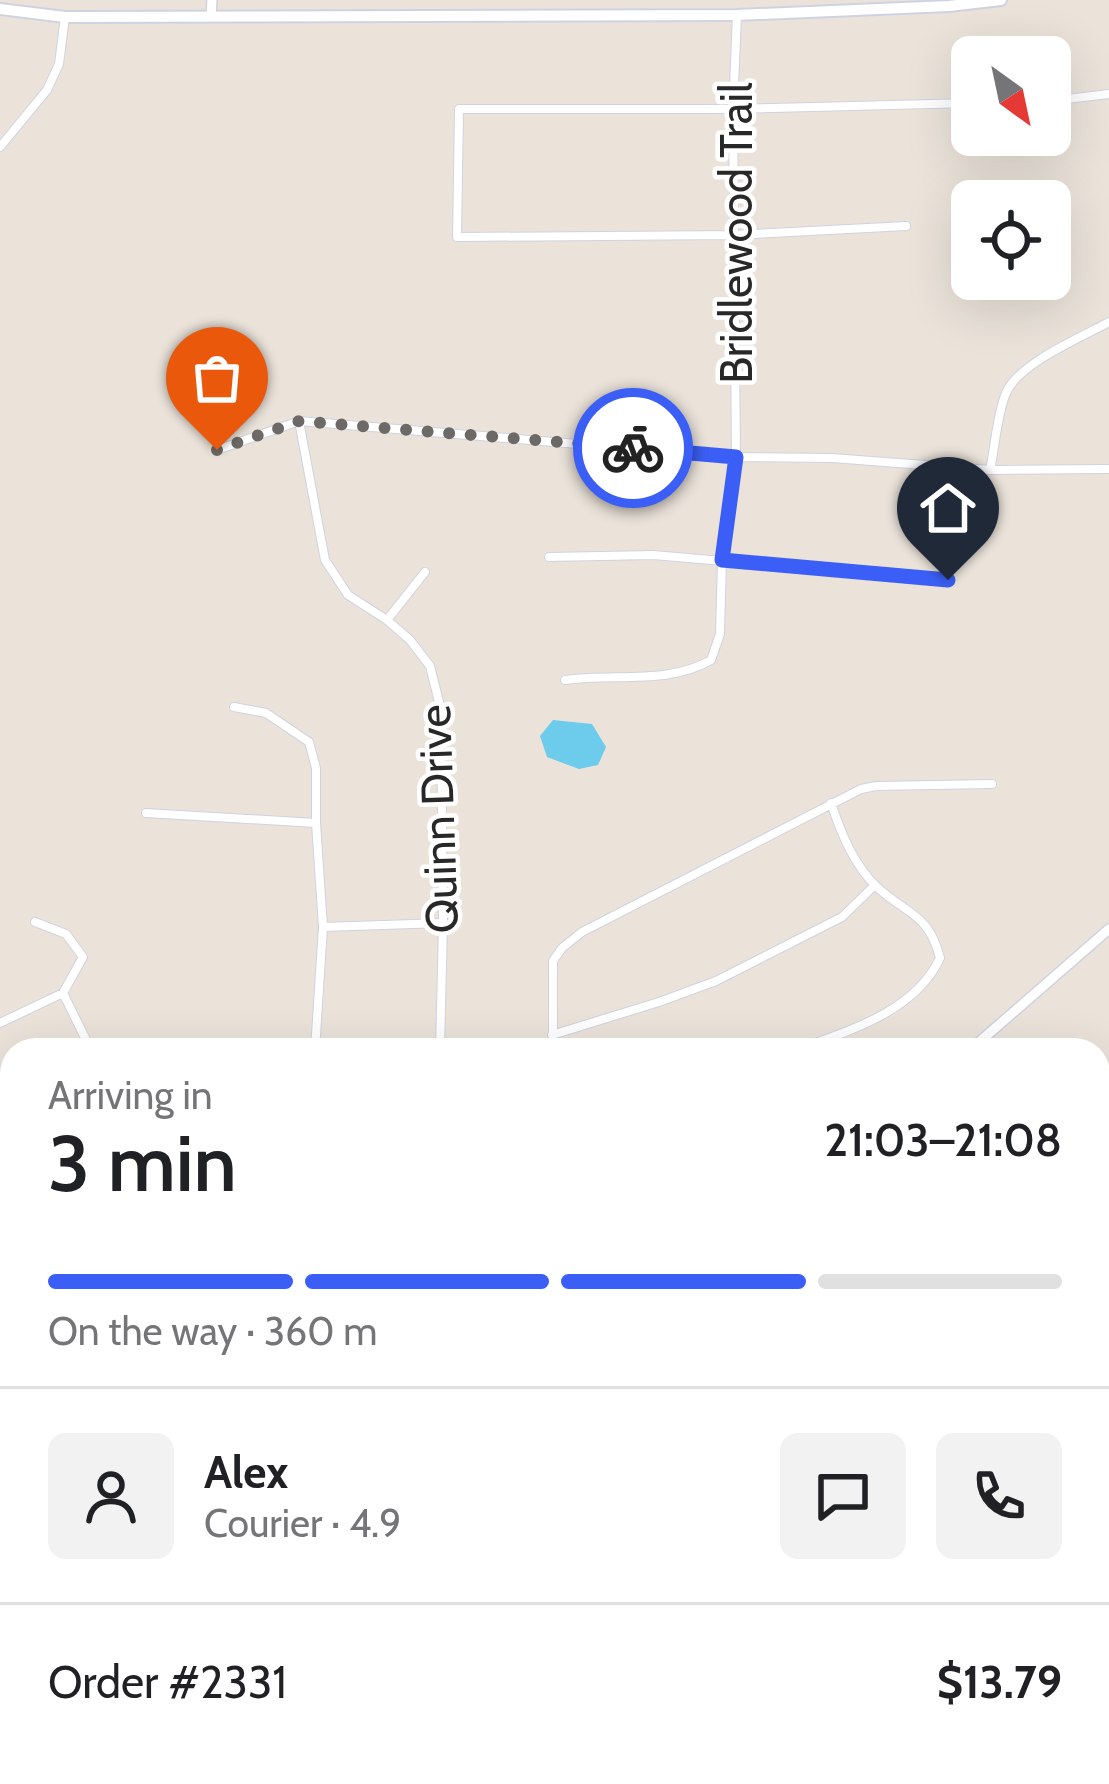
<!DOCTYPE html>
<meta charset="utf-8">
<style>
:root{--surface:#fff;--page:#f2f2f2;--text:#202124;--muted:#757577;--line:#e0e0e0;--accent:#3b5ff6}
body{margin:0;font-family:Cabin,sans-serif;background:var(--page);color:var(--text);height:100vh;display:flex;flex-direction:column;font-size:45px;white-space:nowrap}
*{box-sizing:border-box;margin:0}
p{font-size:39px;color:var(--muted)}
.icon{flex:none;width:66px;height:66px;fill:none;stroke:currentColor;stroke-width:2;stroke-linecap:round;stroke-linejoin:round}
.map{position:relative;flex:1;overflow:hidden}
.details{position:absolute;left:0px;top:1038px;width:1110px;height:747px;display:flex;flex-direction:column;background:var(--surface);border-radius:36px 36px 0 0;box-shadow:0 12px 48px #0002}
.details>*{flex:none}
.needle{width:78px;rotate:147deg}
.controls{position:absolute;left:951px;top:36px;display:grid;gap:24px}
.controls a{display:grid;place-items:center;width:120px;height:120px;border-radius:18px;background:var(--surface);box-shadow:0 12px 48px #0002;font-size:60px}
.pin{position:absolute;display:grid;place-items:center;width:102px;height:102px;color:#fff;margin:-123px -51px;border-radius:50% 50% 50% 0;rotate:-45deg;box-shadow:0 0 12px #0007}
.pin .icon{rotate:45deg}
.courier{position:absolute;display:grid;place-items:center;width:120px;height:120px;margin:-60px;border:9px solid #3b5ff6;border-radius:50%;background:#fff;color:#222;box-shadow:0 3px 15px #0007}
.summary em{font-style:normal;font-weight:600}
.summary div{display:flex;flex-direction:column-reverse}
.summary{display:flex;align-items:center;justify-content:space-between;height:204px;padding:0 48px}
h1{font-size:78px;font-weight:600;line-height:90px}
.bar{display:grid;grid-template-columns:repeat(4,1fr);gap:18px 12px;align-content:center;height:144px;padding:0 48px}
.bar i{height:15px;border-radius:9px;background:var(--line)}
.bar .on{background:var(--accent)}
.bar p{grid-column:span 4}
.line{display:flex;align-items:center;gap:30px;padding:0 48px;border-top:3px solid var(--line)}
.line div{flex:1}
.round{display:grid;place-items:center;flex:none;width:126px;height:126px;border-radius:18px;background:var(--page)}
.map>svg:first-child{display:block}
.water{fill:#6dcbec}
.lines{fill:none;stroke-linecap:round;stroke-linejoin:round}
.minor-casing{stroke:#cfd3e1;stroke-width:10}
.tertiary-casing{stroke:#cfd3e1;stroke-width:12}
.secondary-casing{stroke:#cfd3e1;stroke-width:14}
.minor{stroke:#fff;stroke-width:8}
.tertiary{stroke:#fff;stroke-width:9}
.secondary{stroke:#fff;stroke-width:10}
.done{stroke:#6c6966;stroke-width:12;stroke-dasharray:0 21.6}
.route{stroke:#3b5ff6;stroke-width:15}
.labels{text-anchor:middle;stroke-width:9;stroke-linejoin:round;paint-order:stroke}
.street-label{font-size:45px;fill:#282828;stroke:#fff}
</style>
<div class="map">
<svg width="1109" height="1784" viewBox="0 0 1109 1784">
<rect width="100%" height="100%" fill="#ebe3da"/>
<path class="water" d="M 553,720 L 592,724 L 606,747 L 598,765 L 579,769 L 547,757 L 540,736 Z"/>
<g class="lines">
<g class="minor-casing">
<path id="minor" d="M 1050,101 L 1109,94
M 0,147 L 47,90 L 59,64 L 65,17
M 906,226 L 734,235 L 457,237 L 459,109 L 733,109 L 972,103
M 299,421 L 325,560 L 348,595 L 387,620 L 410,640 L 430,666 L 441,710 L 443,923 L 440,1050
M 217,450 L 299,421 L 736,457 L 832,458 L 990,470 L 1109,469
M 990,470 C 995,447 997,414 1006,393 C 1019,363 1080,338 1109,322
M 549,557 L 653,555 L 948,580
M 387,620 L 425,572
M 565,680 C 614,673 668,685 711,660 L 720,634 L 722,560 L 736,457 L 733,109 L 737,15
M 234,707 L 266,713 L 309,742 L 316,768 L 316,823 L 323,927 L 315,1050
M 146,813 L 316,823
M 323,927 L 443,923
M 63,993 L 91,1050
M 0,1023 L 63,993 L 83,957 L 66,934 L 35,922
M 552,1035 L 659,1002 L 716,981 L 842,917 L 875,885
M 553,1050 L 553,961 L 562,948 L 582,932 L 861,789 L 876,786 L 992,784
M 796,1050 C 848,1031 915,1012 940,958 C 929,914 908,915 878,888 C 854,866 841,833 831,803
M 0,1224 L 12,1224
M 1098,1279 L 1109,1280
M 0,1347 L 12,1347
M 1098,1439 L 1109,1428
M 0,1464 L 12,1463
M 0,1653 L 12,1652
M 1098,1707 L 1109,1701
M 0,1766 L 12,1765
M 75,1773 L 78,1784
M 1003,1784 L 1011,1773"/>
</g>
<g class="tertiary-casing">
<path id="tertiary" d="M 211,16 L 212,0
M 970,1050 L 1109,929
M 238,1773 L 239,1784"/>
</g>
<g class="secondary-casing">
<path id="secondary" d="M 0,9 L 65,17 L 737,15 L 949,6 L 1001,0"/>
</g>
<use href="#minor" class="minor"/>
<use href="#tertiary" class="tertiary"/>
<use href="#secondary" class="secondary"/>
</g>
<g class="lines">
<path class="done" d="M 217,450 L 299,421 L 633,448"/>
<path class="route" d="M 633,448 L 736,457 L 722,560 L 948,580"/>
</g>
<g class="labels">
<g class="street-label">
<text transform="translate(736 233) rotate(-90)" y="16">Bridlewood Trail</text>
<text transform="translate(438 819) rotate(-92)" y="16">Quinn Drive</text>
</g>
</g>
</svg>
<div class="controls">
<a><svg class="needle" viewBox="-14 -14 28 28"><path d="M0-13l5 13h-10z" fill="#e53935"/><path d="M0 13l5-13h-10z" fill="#757577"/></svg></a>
<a><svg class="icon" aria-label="locate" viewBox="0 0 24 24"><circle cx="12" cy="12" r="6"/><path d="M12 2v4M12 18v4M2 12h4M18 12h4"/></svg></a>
</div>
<div class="pin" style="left:217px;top:450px;background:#ea580c"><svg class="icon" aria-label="bag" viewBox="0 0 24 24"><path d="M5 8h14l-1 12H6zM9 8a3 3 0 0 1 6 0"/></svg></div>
<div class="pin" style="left:948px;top:580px;background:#1f2937"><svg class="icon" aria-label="home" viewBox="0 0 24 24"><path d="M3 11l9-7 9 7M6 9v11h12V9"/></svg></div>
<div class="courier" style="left:633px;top:448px"><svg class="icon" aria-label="bike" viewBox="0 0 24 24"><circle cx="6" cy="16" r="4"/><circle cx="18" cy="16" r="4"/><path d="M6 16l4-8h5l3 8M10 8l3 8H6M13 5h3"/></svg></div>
<section class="details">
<div class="summary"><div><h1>3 min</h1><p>Arriving in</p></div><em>21:03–21:08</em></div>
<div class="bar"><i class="on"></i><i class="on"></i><i class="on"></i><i></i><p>On the way · 360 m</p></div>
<div class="line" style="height:216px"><a class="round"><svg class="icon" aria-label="person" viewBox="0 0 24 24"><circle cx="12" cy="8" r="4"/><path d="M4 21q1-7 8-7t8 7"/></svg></a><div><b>Alex</b><p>Courier · 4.9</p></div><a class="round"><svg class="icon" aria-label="chat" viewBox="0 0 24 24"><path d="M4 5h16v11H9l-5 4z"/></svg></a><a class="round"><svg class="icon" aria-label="phone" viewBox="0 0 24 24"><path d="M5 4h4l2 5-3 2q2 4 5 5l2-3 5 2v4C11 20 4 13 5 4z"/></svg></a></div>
<div class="line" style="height:156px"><div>Order #2331</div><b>$13.79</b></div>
</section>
</div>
